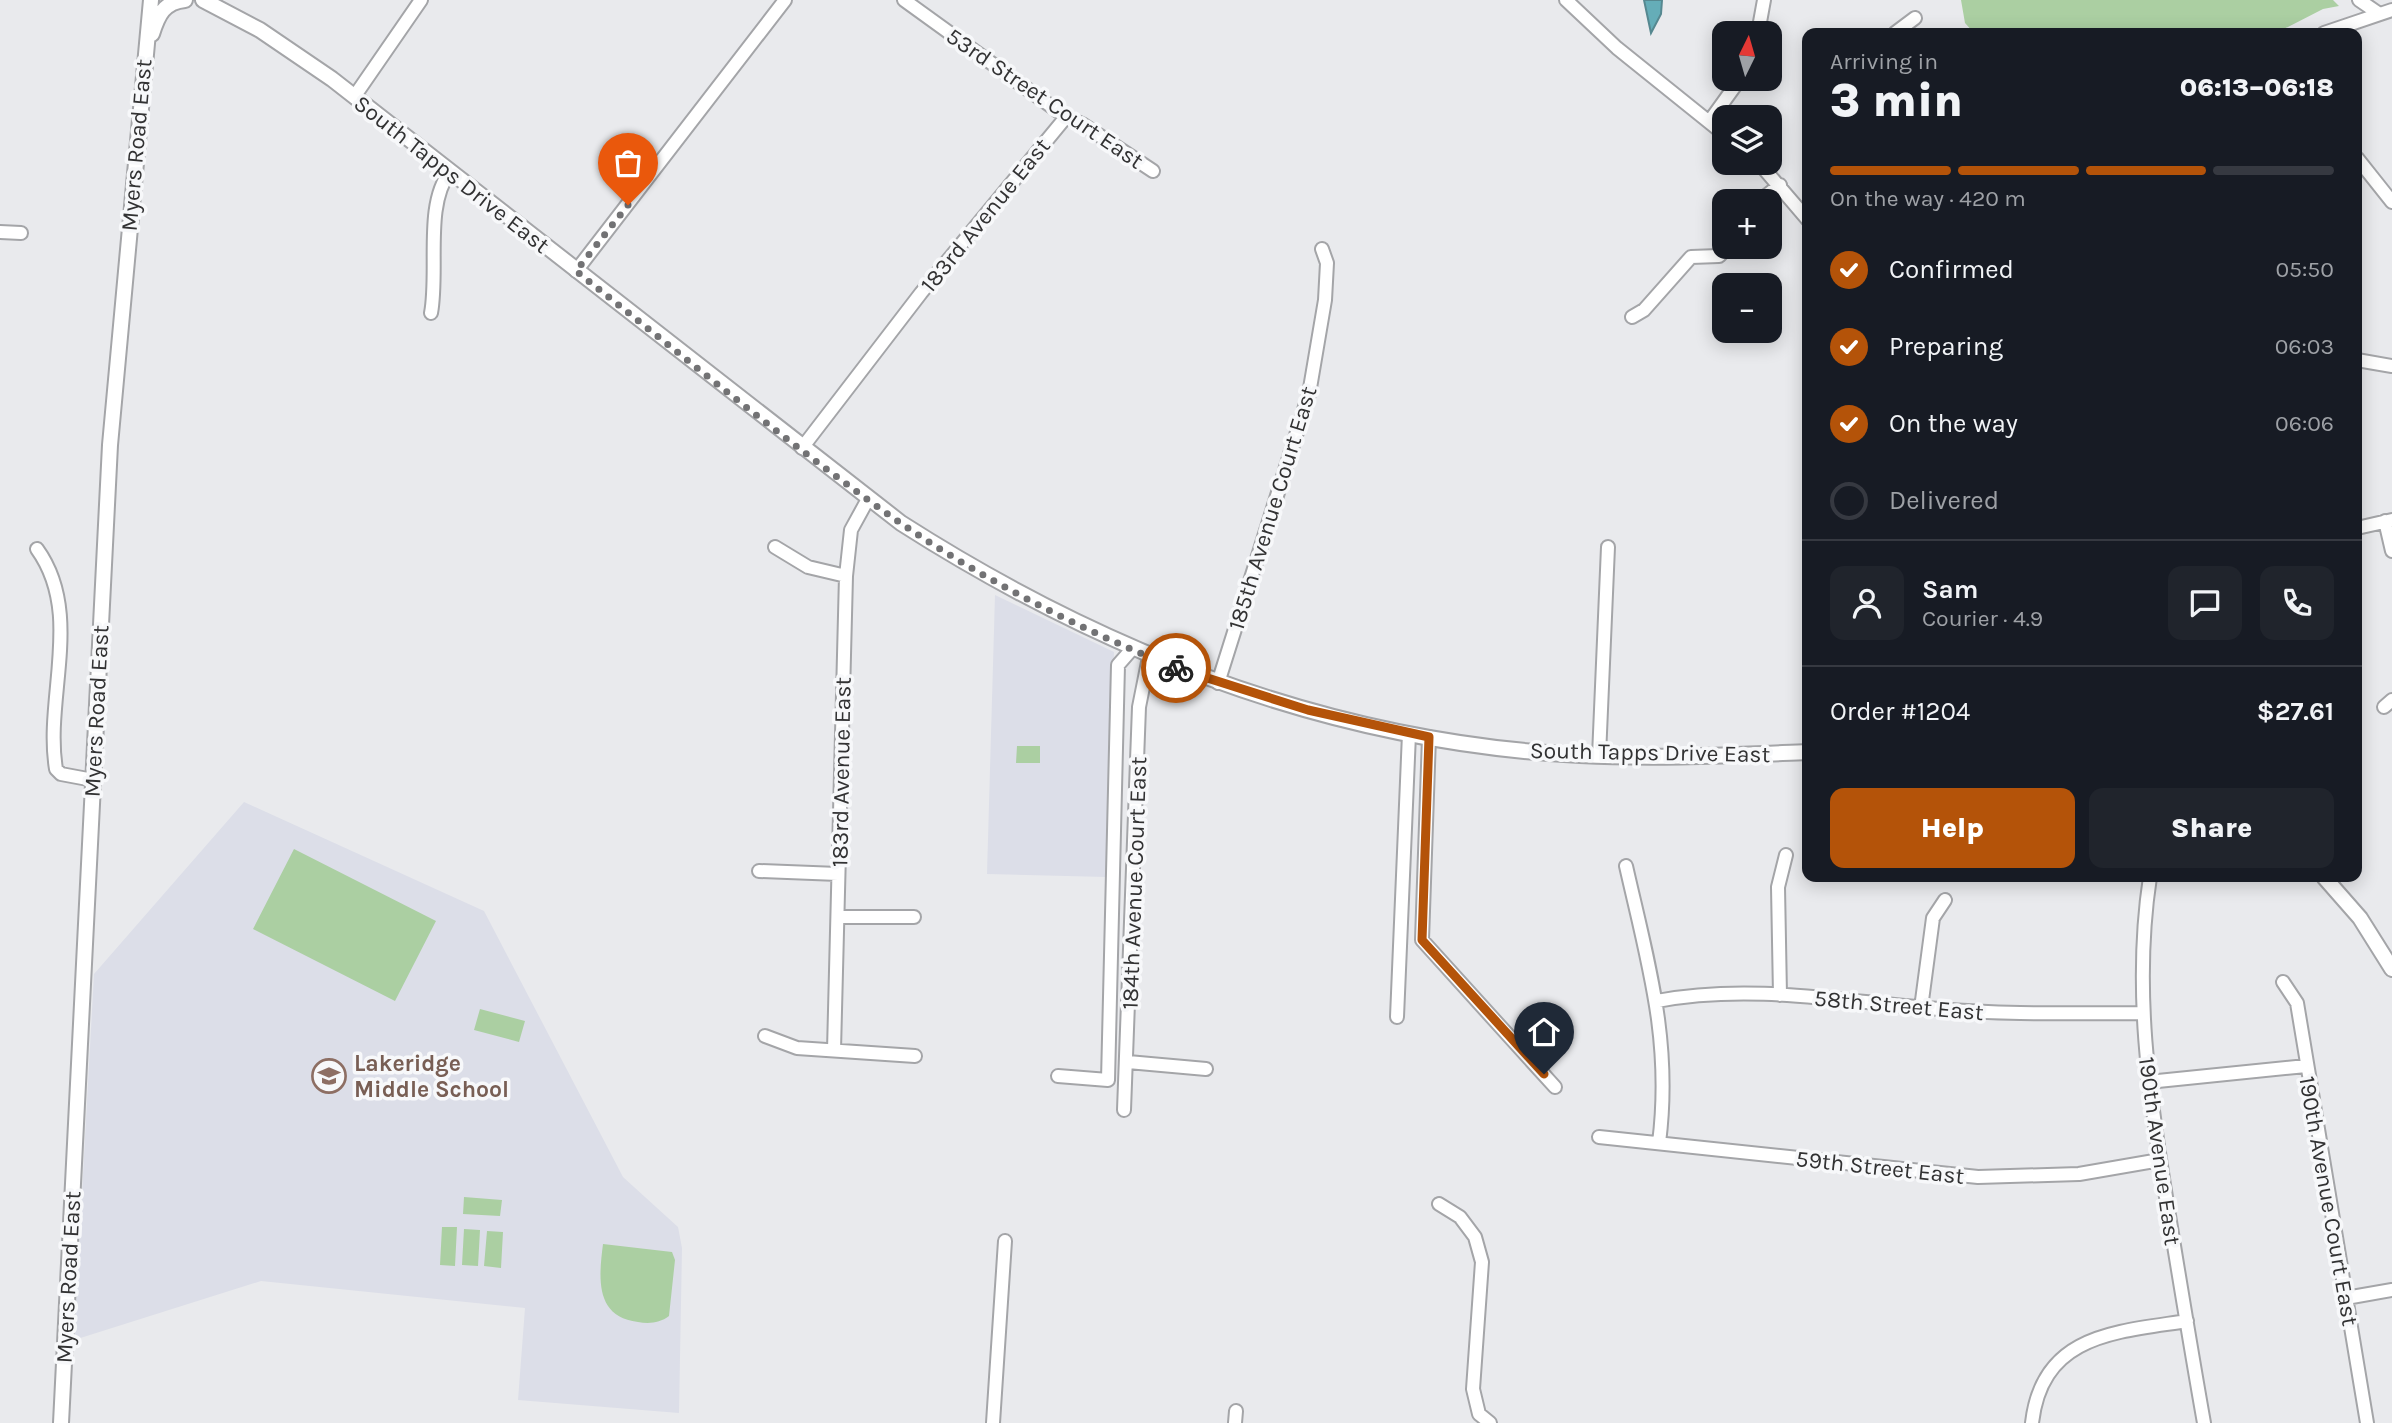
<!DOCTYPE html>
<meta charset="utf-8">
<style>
:root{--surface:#171b24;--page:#20242c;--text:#f1f3f6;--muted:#9ea1a6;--line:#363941;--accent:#b45309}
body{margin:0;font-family:Karla,sans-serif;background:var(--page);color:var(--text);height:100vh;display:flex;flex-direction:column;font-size:26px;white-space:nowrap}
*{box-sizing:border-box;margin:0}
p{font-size:23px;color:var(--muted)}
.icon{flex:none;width:38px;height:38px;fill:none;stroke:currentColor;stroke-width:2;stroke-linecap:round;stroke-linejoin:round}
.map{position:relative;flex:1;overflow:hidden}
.sheet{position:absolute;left:1802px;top:28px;width:560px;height:854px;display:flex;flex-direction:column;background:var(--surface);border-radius:14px;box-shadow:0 4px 18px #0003}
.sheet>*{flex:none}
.needle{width:46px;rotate:5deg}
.tools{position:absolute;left:1712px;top:21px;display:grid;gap:14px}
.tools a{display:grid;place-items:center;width:70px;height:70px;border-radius:14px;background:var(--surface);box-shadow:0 4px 18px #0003;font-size:35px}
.pin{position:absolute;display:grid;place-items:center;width:60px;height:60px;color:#fff;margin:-72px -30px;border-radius:50% 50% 50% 0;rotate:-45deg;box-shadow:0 0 7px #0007}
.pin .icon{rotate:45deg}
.courier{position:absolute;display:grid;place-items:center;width:70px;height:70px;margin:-35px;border:5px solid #b45309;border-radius:50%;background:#fff;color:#222;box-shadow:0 2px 9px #0007}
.head em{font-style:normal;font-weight:800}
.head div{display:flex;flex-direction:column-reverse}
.head{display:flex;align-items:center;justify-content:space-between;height:119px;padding:0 28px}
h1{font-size:46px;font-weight:800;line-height:52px}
.bar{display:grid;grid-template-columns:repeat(4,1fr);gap:10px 7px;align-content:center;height:84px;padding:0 28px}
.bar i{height:9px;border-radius:5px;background:var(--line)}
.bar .selected{background:var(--accent)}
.bar p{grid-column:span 4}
.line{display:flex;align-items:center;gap:18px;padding:0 28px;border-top:2px solid var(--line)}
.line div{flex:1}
.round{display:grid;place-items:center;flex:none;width:74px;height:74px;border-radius:14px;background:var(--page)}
ol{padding:0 28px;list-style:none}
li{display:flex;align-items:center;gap:21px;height:77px}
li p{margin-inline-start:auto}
li .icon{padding:7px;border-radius:50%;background:var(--accent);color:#fff;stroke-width:4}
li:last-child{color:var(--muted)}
li i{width:38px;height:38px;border:4px solid var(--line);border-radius:50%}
.button{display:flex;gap:14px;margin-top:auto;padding:14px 28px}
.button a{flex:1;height:80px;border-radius:14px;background:var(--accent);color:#fff;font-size:28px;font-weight:800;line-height:80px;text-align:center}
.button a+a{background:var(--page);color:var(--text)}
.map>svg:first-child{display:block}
.built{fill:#dcdee8}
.green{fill:#abcfa2}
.water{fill:#65adb8;stroke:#568890;stroke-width:2}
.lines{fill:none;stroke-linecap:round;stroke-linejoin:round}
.minor-casing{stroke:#a4a5a8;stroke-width:16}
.tertiary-casing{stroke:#a4a5a8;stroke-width:18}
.minor{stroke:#fff;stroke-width:12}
.tertiary{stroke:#fff;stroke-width:14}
.done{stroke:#727274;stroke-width:7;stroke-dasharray:0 12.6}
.route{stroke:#b45309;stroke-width:9}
.labels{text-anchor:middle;stroke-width:7;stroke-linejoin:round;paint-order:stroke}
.street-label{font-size:23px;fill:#323233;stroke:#f7f8fa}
.education-label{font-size:23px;font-weight:bold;fill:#785e54;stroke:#f7f8fa;text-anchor:start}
</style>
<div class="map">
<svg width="2392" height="1423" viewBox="0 0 2392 1423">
<rect width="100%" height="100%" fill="#e9eaed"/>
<path class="built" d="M 995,595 L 1114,652 L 1107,877 L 987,874 Z
M 244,802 L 484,911 L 623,1177 L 678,1227 L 682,1248 L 679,1413 L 518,1400 L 525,1308 L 261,1281 L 74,1340 L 94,974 Z"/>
<path class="green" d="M 1961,0 L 2333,0 L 2339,6 L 2323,9 L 2276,33 L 1974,33 L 1965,23 Z
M 1017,746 L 1040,746 L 1040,763 L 1016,763 Z
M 294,849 L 436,921 L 395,1001 L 253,929 Z
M 480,1009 L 525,1021 L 519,1042 L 474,1030 Z
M 464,1197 L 502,1200 L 500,1216 L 463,1214 Z
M 442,1227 L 457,1227 L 455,1266 L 440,1265 Z
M 464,1229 L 480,1230 L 478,1266 L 462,1265 Z
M 487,1231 L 503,1232 L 501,1268 L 484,1266 Z
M 603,1244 L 672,1252 L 675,1260 L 669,1316 C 660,1323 649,1324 638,1322 C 594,1317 599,1276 603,1244 Z"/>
<path class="water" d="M 1644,0 L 1662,0 L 1661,14 L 1651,33 Z"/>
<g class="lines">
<g class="minor-casing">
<path id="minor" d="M 904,0 L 1066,117 L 1082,124 L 1153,171
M 1566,0 L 1617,48 L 1724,134
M 2359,0 L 2378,13
M 1758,33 L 1764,0
M 1895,33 L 1915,18
M 2324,33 L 2392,10
M 354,97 L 421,0
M 1709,122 L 1740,79
M 2357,158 L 2392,202
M 1759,163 L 1808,220
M 1759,201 L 1780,185
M 0,232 L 21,233
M 576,271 L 785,0
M 431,313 C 439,271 424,204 450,172
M 1632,317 L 1644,310 L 1691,257 L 1719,256 L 1728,247
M 2357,360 L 2392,366
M 802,448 L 921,293 L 1066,117
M 2385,521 L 2392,551
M 2357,528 L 2392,520
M 775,547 L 808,567 L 846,576
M 37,549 C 84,614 44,698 56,769 L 61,774 L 93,780
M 1218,683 L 1309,394 L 1325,300 L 1327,263 L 1322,249
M 2384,707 L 2392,700
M 1429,737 L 1422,940 L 1555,1087
M 1599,756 L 1608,547
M 1626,866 C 1648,963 1672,1042 1659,1143
M 759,871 L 838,874
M 2150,877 C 2133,988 2149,1094 2167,1203 C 2179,1276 2191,1350 2204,1423
M 838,917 L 914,917
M 2283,982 L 2297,1003 L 2367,1423
M 1780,995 L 1778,887 L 1786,855
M 1657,1001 C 1751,983 1846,1002 1939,1009 C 2007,1015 2074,1013 2142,1013
M 1921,1008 L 1933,918 L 1945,900
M 1397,1017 L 1409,734
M 765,1036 L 797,1048 L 915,1056
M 834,1050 L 846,576 L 851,530 L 868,499
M 1128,1062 L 1206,1069
M 1058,1076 L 1108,1080 L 1118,665 L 1132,649
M 2148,1082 L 2306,1066
M 1124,1110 L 1139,707 L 1149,657
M 1599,1137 L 1978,1177 L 2079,1174 L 2160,1160
M 1439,1204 L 1460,1217 L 1475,1237 L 1482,1262 L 1473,1389 L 1479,1414 L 1490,1423
M 2346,1298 L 2392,1290
M 993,1423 L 1005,1241
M 1235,1423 L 1236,1411
M 2032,1423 C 2042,1334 2116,1332 2187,1321"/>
</g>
<g class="tertiary-casing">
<path id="tertiary" d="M 203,0 L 260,30 L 332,79 L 901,523 C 1106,654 1335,743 1580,755 C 1656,759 1732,755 1808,752
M 152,34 C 158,15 164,2 185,0
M 2324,877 L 2360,918 L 2392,969
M 61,1423 L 110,445 L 151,0"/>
</g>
<use href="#minor" class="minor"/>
<use href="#tertiary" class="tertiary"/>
</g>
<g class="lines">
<path class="done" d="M 628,205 L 576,271 C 682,355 788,444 899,522 C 985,581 1080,629 1176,668"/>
<path class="route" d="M 1176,668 L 1308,710 L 1429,737 L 1422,940 L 1544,1074"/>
</g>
<defs>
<g id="school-ring" transform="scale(1.75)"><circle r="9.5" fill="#f7f8fa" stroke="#8d6e63" stroke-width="1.5"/><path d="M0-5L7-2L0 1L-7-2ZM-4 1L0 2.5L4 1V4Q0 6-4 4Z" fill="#8d6e63"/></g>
</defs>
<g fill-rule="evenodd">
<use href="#school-ring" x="329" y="1076"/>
</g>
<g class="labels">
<g class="street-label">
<text transform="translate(1045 98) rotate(34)" y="8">53rd Street Court East</text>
<text transform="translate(136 145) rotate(-85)" y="8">Myers Road East</text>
<text transform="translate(452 174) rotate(38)" y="8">South Tapps Drive East</text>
<text transform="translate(985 215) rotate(-51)" y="8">183rd Avenue East</text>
<text transform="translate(1272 508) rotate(-73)" y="8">185th Avenue Court East</text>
<text transform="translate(96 711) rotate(-87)" y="8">Myers Road East</text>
<text transform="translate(1650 752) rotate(1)" y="8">South Tapps Drive East</text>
<text transform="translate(841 772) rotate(-89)" y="8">183rd Avenue East</text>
<text transform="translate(1134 883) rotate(-88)" y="8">184th Avenue Court East</text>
<text transform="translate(1899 1005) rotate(5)" y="8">58th Street East</text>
<text transform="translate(2160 1151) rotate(82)" y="8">190th Avenue East</text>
<text transform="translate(1880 1167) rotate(6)" y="8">59th Street East</text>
<text transform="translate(2329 1201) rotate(80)" y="8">190th Avenue Court East</text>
<text transform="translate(68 1277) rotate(-87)" y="8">Myers Road East</text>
</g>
<g class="education-label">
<text x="354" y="1071">Lakeridge<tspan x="354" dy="26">Middle School</tspan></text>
</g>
</g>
</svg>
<div class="tools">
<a><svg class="needle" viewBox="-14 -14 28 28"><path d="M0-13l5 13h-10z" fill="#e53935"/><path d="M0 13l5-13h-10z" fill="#9ea1a6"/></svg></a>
<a><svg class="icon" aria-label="layers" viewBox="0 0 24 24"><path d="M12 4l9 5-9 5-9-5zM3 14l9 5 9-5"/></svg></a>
<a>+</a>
<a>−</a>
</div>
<div class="pin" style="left:628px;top:205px;background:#ea580c"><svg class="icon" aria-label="bag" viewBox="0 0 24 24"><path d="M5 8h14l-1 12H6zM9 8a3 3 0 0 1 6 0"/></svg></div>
<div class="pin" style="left:1544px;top:1074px;background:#1f2937"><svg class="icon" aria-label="home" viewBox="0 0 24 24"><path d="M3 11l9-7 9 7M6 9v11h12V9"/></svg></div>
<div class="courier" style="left:1176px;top:668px"><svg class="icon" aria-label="bike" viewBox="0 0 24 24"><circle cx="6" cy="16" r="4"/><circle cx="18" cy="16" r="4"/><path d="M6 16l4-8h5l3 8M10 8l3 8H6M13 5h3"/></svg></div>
<section class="sheet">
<div class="head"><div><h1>3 min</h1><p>Arriving in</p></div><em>06:13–06:18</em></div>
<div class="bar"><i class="selected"></i><i class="selected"></i><i class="selected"></i><i></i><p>On the way · 420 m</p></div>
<ol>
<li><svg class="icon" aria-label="check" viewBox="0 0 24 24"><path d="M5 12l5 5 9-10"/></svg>Confirmed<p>05:50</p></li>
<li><svg class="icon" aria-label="check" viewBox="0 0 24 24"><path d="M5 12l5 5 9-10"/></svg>Preparing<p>06:03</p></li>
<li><svg class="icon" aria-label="check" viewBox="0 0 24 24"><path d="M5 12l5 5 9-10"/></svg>On the way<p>06:06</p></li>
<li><i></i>Delivered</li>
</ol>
<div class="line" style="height:126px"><a class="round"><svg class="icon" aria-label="person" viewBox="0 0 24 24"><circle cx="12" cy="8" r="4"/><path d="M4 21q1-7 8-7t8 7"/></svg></a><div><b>Sam</b><p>Courier · 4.9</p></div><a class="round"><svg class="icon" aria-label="chat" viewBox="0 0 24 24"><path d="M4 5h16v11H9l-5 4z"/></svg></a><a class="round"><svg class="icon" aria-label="phone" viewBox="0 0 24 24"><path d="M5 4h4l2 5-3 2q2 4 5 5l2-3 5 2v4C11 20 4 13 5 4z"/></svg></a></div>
<div class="line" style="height:91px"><div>Order #1204</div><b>$27.61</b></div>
<div class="button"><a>Help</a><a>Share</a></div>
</section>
</div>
